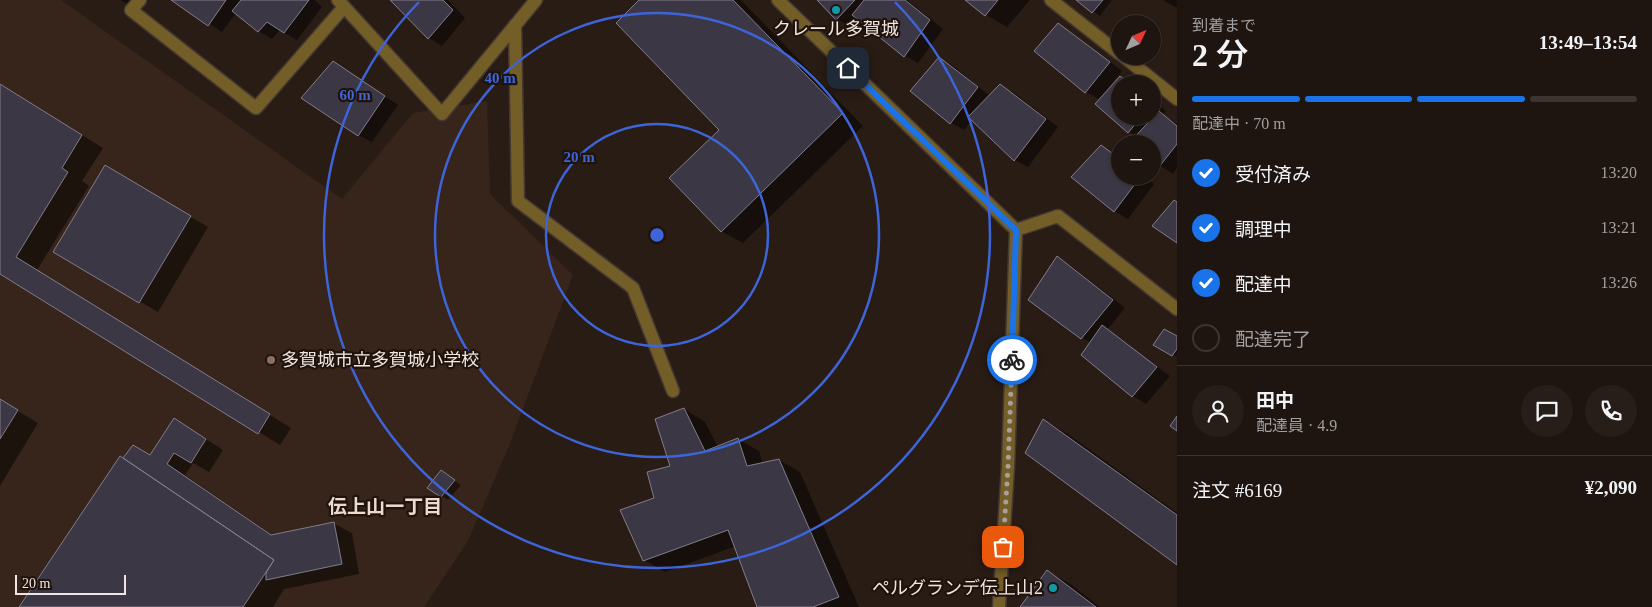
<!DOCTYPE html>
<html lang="ja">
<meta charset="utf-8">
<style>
:root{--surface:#1f1510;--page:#271e19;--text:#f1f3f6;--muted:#a19f9f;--line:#3c3430;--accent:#1a73e8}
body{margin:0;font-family:"Times New Roman","Noto Sans JP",serif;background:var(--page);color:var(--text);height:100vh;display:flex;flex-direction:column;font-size:19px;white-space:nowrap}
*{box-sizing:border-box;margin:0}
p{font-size:16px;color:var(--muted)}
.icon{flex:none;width:28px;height:28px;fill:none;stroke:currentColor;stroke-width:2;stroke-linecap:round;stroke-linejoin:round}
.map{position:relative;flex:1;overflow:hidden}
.details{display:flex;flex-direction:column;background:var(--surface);width:475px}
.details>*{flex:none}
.needle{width:32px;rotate:46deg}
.buttons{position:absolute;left:1111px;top:15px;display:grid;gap:10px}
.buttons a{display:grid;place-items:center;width:50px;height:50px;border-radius:50%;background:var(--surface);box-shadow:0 1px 4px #0004,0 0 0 1px var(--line);font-size:25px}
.scale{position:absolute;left:15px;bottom:12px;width:111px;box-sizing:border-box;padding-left:5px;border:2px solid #f0e6e1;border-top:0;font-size:14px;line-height:18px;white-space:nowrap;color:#f0e6e1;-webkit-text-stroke:4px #20130c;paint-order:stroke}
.pin{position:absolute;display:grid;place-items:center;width:42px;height:42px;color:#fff;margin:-21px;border-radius:10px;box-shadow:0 2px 8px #0006}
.courier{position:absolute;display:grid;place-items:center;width:50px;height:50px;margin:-25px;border:4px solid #1a73e8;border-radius:50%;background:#fff;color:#222;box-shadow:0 1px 6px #0007}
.summary em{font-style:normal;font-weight:600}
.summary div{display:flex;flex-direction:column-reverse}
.summary{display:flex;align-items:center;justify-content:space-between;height:85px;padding:0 15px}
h1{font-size:32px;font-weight:600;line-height:38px}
.bar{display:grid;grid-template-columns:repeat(4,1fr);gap:8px 5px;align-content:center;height:60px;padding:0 15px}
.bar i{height:6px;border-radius:4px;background:var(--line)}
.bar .current{background:var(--accent)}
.bar p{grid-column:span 4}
.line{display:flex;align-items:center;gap:12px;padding:0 15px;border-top:1px solid var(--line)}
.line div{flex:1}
.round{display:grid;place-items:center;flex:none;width:52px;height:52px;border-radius:26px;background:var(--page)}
ol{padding:0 15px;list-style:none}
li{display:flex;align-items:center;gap:15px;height:55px}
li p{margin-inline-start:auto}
li .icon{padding:5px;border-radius:50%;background:var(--accent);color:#fff;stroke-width:4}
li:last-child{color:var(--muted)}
li i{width:28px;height:28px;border:2px solid var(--line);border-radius:50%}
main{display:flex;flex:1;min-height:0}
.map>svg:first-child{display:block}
.built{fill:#37241a}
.shadow{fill:#0007}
.building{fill:#3c3745;stroke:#827c8c}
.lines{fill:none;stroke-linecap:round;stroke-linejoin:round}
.minor-casing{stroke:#453832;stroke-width:15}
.minor{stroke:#735e28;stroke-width:12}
.done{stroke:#aa9f9a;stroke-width:5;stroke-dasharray:0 9}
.route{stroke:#1a73e8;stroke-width:6}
.ring{fill:none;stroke:#3d65d9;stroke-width:2.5}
.culture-dot{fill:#0f9aa8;stroke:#20130c;stroke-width:2}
.education-dot{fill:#8d6e63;stroke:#20130c;stroke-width:2}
.labels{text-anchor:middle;stroke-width:4.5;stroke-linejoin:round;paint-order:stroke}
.poi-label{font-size:18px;fill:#f0e6e1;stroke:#20130c}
.neighbourhood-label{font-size:19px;font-weight:bold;fill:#ecd9cf;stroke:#20130c}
.centre{fill:#3d65d9;stroke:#20130c;stroke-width:2.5}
.ring-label{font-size:15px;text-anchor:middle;font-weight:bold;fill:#3d65d9;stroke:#20130c;stroke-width:4.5;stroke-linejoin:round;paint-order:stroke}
</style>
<main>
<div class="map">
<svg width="1177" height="607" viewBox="0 0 1177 607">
<rect width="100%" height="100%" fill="#291c15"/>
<path class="built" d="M 0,0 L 61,0 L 342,199 L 413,113 L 487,101 L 490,194 L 573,275 L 509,446 L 468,541 L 424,607 L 0,607 Z"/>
<path class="shadow" d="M 120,0 L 136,0 L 132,7 Z
M 173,0 L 315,0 L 322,7 L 297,40 L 280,30 L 272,39 L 258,31 L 236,13 L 222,32 Z
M 392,0 L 448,0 L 465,18 L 442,46 L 429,38 Z
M 641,0 L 741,0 L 863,126 L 743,243 L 721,231 L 721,130 Z
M 819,0 L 907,0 L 943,29 L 918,63 L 905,56 L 868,26 L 862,33 L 837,19 Z
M 967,0 L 1030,0 L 1007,27 L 986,15 Z
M 1078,0 L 1112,0 L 1100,16 Z
M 1163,0 L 1177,0 L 1177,7 L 1175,7 Z
M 1058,24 L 1071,32 L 1122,71 L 1106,91 L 1107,92 L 1120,78 L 1131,84 L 1120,84 L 1120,116 L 1152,116 L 1152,100 L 1166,111 L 1163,115 L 1177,124 L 1177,168 L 1173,174 L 1152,160 L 1152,144 L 1132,144 L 1131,143 L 1137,136 L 1129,132 L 1100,100 L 1085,91 Z
M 940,58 L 953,66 L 990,96 L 1000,85 L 1014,93 L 1058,127 L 1028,167 L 1015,160 L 973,119 L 964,130 L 951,123 L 912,91 Z
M 334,63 L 398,105 L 372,142 L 358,135 Z
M 0,84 L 103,148 L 82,181 L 89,186 L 37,270 L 291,428 L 280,445 L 0,272 Z
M 1101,146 L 1120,158 L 1120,176 L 1144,176 L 1154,184 L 1128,219 L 1114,211 Z
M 105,167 L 208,227 L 158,312 L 55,252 Z
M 1057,258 L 1070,265 L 1125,308 L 1107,330 L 1170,376 L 1146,404 L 1133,396 L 1091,343 L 1081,337 Z
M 1177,337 L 1177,357 L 1155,344 Z
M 0,400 L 38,423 L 0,486 Z
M 684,409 L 705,422 L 718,447 L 738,439 L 759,451 L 763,464 L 779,460 L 800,472 L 859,607 L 759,607 L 736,546 L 665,572 L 644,560 L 655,499 L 671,467 Z
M 1044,420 L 1068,434 L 1177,513 L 1177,564 Z
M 192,430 L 223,450 L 209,472 L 193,463 L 185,475 L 273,536 L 333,523 L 352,533 L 359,574 L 284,589 L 273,607 L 20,607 L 133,446 L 150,456 Z
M 448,476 L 461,485 L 448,500 L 429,488 Z
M 1047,571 L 1072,585 L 1100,607 L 1022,607 Z"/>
<path class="building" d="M 171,0 L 226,0 L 208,26 Z
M 241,0 L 309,0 L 284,33 L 267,22 L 258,32 L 232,11 Z
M 390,0 L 443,0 L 453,10 L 428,39 Z
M 639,0 L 733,0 L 843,113 L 721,232 L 669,178 L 719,130 L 616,23 Z
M 817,0 L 855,0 L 836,20 Z
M 864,0 L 905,0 L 930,20 L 904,57 L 852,15 Z
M 965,0 L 998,0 L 985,16 Z
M 1076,0 L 1103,0 L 1092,13 Z
M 1058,23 L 1110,62 L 1085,93 L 1034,51 Z
M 939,57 L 978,87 L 950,124 L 910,91 Z
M 333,61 L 385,96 L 358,136 L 301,98 Z
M 1120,76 L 1130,84 L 1120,84 L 1120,116 L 1142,116 L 1128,133 L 1095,104 Z
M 0,84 L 82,135 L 62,168 L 68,172 L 16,257 L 270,414 L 258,434 L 0,274 Z
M 1000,84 L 1046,119 L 1014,161 L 968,117 Z
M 1159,111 L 1177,126 L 1177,144 L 1159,167 L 1152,162 L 1152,144 L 1129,143 Z
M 1101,145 L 1120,159 L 1120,176 L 1141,176 L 1114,212 L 1071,177 Z
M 105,165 L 191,216 L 139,303 L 53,252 Z
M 1174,200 L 1177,202 L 1177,243 L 1152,226 Z
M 1057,256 L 1113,300 L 1081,339 L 1028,300 Z
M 1102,325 L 1157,367 L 1132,397 L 1081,355 Z
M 1164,329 L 1177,336 L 1177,349 L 1172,356 L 1153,345 Z
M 0,399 L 18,410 L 0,439 Z
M 684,408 L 705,451 L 738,438 L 747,466 L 779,459 L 839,597 L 813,607 L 757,607 L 728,530 L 643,561 L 620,510 L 654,498 L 647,472 L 670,466 L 655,419 Z
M 1177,416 L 1177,431 L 1170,426 Z
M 174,418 L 206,439 L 191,463 L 174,453 L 167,464 L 271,535 L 334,522 L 342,564 L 266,580 L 266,573 L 274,560 L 123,458 L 133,445 L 150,455 Z
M 1043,419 L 1177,515 L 1177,565 L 1025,453 Z
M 120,456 L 274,560 L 243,607 L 19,607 Z
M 441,470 L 455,480 L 441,497 L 427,488 Z
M 1047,570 L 1096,607 L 1020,607 Z"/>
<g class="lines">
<g class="minor-casing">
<path id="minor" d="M 140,0 L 131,10 L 256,108 L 344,7
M 338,0 L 442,114 L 536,0
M 778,0 L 1016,230 L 1008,467 L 999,607
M 1051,0 L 1120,54
M 515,25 L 518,201 L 633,288 L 673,391
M 1123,56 L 1177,99
M 1016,230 L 1058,216 L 1177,309"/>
</g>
<use href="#minor" class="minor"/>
</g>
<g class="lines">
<path class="done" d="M 1003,547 L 1008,467 L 1012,360"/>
<path class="route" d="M 848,68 L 1016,230 L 1012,360"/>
</g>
<g class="ring">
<circle cx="657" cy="235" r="111"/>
<circle cx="657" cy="235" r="222"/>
<path d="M895 2A333 333 0 1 1 419 2"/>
</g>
<g class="culture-dot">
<circle cx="836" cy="10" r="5"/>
<circle cx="1053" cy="588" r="5"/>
</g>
<circle class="education-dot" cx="271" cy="360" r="5"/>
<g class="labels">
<g class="poi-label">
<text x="836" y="35">クレール多賀城</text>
<text x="281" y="366" text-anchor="start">多賀城市立多賀城小学校</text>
<text x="1043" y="594" text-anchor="end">ペルグランデ伝上山2</text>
</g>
<g class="neighbourhood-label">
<text x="385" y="513">伝上山一丁目</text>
</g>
</g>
<circle cx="657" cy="235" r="8" class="centre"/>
<g class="ring-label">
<text x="500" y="83">40 m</text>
<text x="355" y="100">60 m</text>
<text x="579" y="162">20 m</text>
</g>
</svg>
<div class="buttons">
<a><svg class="needle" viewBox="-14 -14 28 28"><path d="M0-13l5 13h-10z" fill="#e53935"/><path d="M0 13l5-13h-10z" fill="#a19f9f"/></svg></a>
<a>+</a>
<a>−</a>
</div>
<div class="scale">20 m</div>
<div class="pin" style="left:1003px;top:547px;background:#ea580c"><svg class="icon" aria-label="bag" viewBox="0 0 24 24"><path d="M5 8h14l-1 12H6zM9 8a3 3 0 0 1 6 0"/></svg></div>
<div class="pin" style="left:848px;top:68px;background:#1f2937"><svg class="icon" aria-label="home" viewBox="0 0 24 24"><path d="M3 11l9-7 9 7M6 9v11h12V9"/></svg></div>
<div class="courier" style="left:1012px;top:360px"><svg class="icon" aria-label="bike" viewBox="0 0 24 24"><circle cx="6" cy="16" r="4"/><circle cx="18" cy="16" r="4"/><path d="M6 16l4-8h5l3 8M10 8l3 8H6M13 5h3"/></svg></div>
</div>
<section class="details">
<div class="summary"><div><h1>2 分</h1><p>到着まで</p></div><em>13:49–13:54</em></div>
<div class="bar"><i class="current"></i><i class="current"></i><i class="current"></i><i></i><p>配達中 · 70 m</p></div>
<ol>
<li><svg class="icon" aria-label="check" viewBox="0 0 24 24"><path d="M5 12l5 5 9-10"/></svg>受付済み<p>13:20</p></li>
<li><svg class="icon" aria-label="check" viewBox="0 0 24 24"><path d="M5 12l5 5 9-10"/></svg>調理中<p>13:21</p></li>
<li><svg class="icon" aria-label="check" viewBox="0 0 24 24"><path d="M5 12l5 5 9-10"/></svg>配達中<p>13:26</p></li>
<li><i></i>配達完了</li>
</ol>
<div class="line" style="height:90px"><a class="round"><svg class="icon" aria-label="person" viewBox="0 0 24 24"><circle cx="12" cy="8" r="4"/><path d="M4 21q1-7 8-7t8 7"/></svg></a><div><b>田中</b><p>配達員 · 4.9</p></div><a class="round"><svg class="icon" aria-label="chat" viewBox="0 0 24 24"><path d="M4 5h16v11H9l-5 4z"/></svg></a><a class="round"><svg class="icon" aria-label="phone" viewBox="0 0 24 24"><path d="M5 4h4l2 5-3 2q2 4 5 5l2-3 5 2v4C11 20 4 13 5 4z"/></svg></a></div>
<div class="line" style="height:65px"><div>注文 #6169</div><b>¥2,090</b></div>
</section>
</main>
